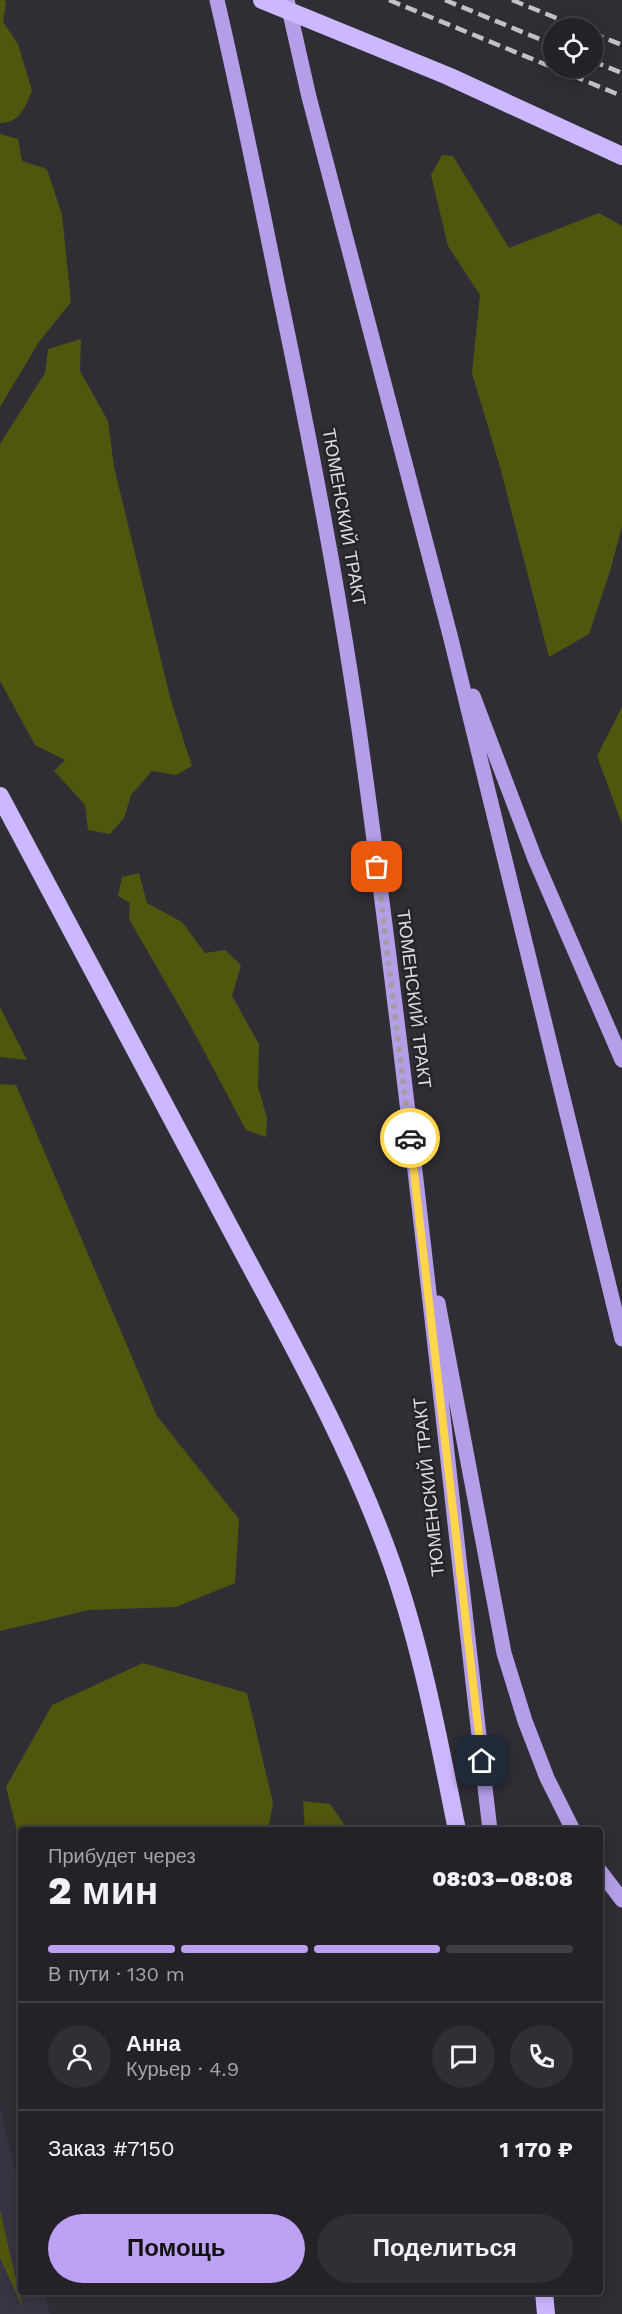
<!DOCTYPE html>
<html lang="ru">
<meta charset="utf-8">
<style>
:root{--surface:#242228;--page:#302f34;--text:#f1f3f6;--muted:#a3a4a8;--line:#413f45;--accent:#bca0f2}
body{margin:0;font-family:"Work Sans",sans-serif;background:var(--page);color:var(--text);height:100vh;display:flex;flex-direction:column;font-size:22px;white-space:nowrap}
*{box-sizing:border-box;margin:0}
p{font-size:20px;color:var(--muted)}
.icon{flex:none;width:33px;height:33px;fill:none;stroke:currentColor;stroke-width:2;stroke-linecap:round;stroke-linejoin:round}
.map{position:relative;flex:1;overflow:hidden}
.side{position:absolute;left:18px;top:1827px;width:585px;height:468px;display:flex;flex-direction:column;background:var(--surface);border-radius:6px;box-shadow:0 3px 15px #0003,0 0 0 2px var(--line)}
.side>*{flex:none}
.controls{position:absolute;left:543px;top:18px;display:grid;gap:12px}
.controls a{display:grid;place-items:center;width:60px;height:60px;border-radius:50%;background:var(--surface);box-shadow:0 3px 15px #0003,0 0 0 2px var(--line);font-size:30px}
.pin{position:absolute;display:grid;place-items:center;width:51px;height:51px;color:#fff;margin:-26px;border-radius:12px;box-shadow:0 3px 9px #0006}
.courier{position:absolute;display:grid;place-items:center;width:60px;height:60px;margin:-30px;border:4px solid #ffd54a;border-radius:50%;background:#fff;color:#222;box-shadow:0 2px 8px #0007}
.overview em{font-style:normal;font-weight:800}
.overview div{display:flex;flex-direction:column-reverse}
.overview{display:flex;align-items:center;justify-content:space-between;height:102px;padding:0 30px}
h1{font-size:39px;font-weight:800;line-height:45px}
.bar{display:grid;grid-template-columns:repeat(4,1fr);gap:9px 6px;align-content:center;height:72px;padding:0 30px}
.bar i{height:8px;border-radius:4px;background:var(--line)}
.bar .active{background:var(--accent)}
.bar p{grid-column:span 4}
.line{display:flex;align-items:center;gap:15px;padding:0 30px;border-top:2px solid var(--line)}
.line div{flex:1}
.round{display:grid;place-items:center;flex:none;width:63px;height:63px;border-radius:32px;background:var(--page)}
.button{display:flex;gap:12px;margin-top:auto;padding:12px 30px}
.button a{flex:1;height:69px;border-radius:36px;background:var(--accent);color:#111;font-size:24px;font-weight:800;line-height:69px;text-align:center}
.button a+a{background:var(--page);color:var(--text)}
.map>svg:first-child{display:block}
.built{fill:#383441}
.green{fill:#51560f}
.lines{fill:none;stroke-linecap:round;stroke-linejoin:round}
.primary{stroke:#b49ee8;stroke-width:15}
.highway{stroke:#ccb8ff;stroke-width:18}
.rail{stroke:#c2c1c6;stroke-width:4.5;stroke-dasharray:12 6;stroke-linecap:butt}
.done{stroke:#a09fa4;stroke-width:6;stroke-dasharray:0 10.8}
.route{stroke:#ffd54a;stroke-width:8}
.labels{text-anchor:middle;stroke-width:5;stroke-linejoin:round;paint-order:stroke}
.street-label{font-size:18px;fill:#dddce0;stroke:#26242b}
</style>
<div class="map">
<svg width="622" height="2314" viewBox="0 0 622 2314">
<rect width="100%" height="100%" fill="#302e35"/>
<path class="built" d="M 0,2108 L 21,2194 L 21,2292 L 45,2292 L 50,2314 L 0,2314 Z"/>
<path class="green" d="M 0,0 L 4,0 L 6,3 L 3,22 L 18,44 L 32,91 C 25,107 20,123 0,123 Z
M 0,134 L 18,139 L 22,161 L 47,169 L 62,215 L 71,302 L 39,342 L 0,407 Z
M 442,155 L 453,156 L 509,248 L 599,213 L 622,226 L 622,526 L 611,568 L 589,634 L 549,657 L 500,467 L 472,373 L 480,295 L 448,246 L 431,175 Z
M 81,339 L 80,371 L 108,421 L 114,467 L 171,701 L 192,766 L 176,775 L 152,771 L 131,795 L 124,818 L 110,834 L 88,830 L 85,805 L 54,771 L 65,760 L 35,745 L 0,681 L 0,444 L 45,373 L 48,349 Z
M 622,707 L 622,824 L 597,756 Z
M 139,873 L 147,903 L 182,922 L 205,953 L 225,950 L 241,965 L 232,996 L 259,1044 L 258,1087 L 267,1118 L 266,1137 L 246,1130 L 189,1023 L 129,919 L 130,903 L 118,896 L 122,877 Z
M 0,1007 L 27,1060 L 0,1057 Z
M 0,1084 L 16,1085 L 157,1416 L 239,1519 L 235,1583 L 176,1607 L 89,1610 L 0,1631 Z
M 143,1663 L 247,1693 L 273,1803 L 268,1830 L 21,1830 L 21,1847 L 6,1787 L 52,1705 Z
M 303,1801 L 330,1804 L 348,1830 L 305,1830 Z
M 0,2210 L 22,2306 L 0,2258 Z"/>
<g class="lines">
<path class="primary" d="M 217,0 C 239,94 258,188 277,282 C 310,440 341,598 363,758 C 412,1114 448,1473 490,1830
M 287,0 L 309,97 L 450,635 L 622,1339
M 473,696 L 535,859 L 622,1060
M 438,1303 L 504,1653 L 525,1721 L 547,1778 L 573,1830
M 600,1871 L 622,1900"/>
<path class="highway" d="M 262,0 L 448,76 L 622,156
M 0,796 C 76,939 152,1082 228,1224 C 287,1335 350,1445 392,1564 C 422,1650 439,1741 457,1830
M 544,2292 L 546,2314"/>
<path class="rail" d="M 389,0 L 622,96
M 445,0 L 554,45
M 512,0 L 581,28
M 592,33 L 622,45
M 592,61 L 622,73"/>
</g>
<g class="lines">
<path class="done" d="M 377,867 L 410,1138"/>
<path class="route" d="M 410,1138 L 482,1761"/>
</g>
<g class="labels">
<g class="street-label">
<text transform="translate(344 517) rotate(80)" y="6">ТЮМЕНСКИЙ ТРАКТ</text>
<text transform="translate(414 999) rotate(83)" y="6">ТЮМЕНСКИЙ ТРАКТ</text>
<text transform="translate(429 1487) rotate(-96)" y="6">ТЮМЕНСКИЙ ТРАКТ</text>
</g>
</g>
</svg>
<div class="controls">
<a><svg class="icon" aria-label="locate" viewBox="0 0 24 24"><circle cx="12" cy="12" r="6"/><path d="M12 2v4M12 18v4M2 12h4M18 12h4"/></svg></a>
</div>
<div class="pin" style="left:377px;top:867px;background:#ea580c"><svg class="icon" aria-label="bag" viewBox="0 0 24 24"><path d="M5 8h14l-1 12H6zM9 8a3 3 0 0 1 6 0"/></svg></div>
<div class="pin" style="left:482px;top:1761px;background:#1f2937"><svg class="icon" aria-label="home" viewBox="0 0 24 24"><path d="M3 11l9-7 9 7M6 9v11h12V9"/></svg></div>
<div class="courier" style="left:410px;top:1138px"><svg class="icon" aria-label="car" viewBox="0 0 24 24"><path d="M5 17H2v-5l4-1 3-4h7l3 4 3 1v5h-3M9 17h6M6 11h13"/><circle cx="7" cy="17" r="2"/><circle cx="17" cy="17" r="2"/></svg></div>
<section class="side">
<div class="overview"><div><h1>2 мин</h1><p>Прибудет через</p></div><em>08:03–08:08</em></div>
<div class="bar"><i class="active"></i><i class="active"></i><i class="active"></i><i></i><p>В пути · 130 m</p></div>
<div class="line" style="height:108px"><a class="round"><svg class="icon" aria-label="person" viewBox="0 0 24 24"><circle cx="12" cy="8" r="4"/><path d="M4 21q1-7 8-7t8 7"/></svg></a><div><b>Анна</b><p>Курьер · 4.9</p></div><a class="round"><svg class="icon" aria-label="chat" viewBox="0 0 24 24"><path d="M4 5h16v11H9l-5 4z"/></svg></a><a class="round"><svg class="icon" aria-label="phone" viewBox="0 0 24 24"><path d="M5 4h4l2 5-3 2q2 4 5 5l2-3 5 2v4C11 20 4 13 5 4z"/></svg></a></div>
<div class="line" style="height:78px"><div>Заказ #7150</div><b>1 170 ₽</b></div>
<div class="button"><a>Помощь</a><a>Поделиться</a></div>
</section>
</div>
